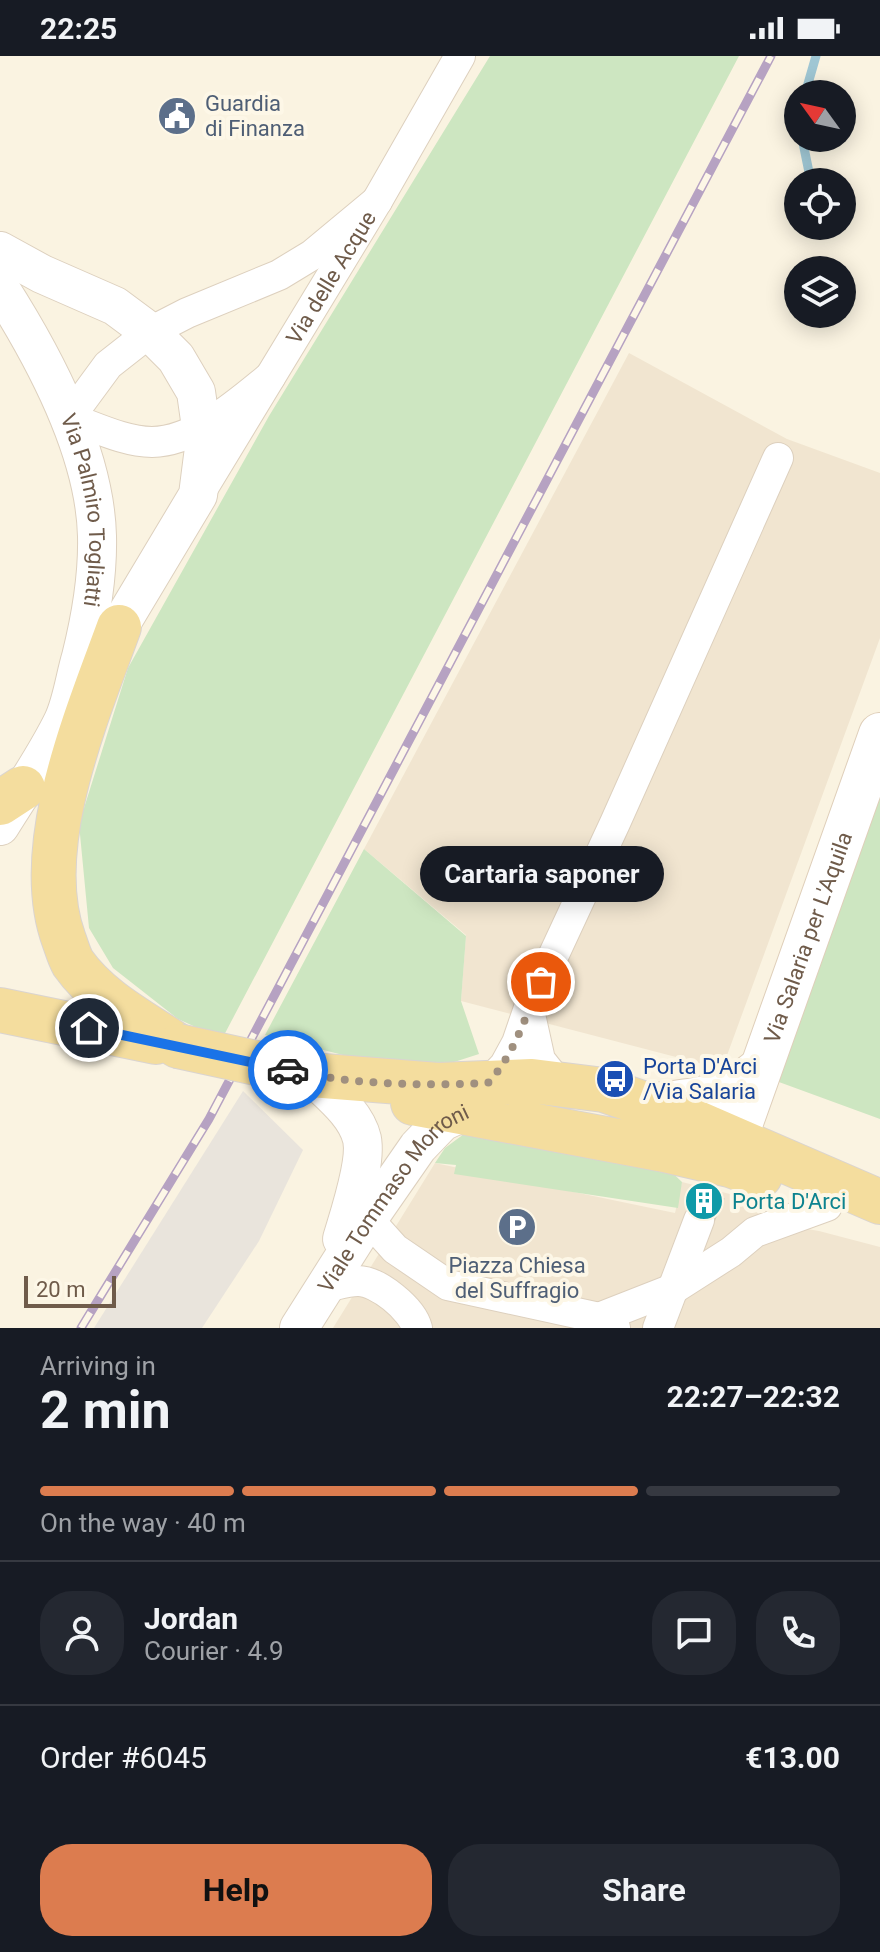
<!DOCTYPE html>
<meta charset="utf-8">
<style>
:root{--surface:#171b24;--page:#242831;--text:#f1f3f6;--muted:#9ea1a6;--line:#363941;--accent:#dc7c4f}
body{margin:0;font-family:Roboto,sans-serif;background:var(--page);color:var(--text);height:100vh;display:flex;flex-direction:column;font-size:30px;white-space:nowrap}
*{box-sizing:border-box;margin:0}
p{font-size:26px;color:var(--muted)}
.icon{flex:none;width:44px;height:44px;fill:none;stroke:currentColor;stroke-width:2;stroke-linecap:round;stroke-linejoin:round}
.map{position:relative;height:1272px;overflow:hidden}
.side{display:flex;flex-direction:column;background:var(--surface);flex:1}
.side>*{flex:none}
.needle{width:52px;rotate:303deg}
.buttons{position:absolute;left:784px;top:24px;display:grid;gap:16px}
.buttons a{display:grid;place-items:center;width:72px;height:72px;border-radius:50%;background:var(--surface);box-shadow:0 4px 20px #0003;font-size:40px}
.scale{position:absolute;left:24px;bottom:20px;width:92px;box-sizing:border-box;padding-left:8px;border:4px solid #6f5b4a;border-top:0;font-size:22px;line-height:28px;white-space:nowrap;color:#6f5b4a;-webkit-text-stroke:6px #fdf7e7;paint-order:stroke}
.pin{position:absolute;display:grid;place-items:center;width:68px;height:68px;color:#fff;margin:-34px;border:4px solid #fff;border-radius:50%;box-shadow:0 2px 8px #0007}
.courier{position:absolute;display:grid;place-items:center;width:80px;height:80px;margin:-40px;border:6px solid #1a73e8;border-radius:50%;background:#fff;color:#222;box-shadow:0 2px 10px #0007}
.bubble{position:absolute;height:56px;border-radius:28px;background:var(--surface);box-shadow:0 4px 20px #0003;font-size:26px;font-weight:700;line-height:56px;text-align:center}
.overview em{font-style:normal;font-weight:700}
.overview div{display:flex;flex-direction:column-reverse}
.overview{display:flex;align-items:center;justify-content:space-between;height:136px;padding:0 40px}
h1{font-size:52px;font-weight:700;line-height:60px}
.bar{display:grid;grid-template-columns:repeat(4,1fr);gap:12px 8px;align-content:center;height:96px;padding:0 40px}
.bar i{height:10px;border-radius:6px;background:var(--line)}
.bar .current{background:var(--accent)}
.bar p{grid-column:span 4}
.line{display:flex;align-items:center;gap:20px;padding:0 40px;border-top:2px solid var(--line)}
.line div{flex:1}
.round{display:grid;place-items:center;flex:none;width:84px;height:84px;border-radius:32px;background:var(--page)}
.button{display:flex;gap:16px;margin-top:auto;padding:16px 40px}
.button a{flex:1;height:92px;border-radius:32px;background:var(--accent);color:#111;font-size:32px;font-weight:700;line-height:92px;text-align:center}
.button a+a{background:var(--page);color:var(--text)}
.status{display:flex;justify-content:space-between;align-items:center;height:56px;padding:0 40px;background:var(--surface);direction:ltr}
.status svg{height:22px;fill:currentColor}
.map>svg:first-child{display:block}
.residential{fill:#f1e5d0}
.industrial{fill:#e9e4dc}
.green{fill:#cde6c1}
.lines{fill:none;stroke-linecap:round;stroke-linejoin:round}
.stream{stroke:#9fc6d3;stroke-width:9}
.minor-tunnel{stroke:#d7cdbb;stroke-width:30;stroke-dasharray:30 15;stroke-linecap:butt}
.minor-casing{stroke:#ddd0be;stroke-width:32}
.tertiary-casing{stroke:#ddd0be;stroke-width:40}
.secondary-casing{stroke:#dfcfba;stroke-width:44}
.primary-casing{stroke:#dad4d0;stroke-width:46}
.minor{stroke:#fff;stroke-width:30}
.tertiary{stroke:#fff;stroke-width:38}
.secondary{stroke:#fff;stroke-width:42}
.primary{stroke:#f4dd9e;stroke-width:44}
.rail-casing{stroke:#b6a2c2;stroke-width:9}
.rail{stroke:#fdf7e7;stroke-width:6;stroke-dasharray:18;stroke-linecap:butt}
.primary-bridge-casing{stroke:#dad4d0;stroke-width:46;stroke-linecap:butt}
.primary-bridge{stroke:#f4dd9e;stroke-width:44}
.done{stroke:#a0907f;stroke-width:8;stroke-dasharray:0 14.4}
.route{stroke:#1a73e8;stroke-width:10}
.labels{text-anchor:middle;stroke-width:8;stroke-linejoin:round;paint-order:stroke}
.service-label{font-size:22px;fill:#4e5e75;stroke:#fdf7e7;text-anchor:start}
.street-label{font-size:22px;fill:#6f5b4a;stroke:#fdf7e7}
.transit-label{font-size:22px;fill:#164399;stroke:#fdf7e7;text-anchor:start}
.culture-label{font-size:22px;fill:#0d838f;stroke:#fdf7e7;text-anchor:start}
</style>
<div class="status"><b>22:25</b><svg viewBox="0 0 49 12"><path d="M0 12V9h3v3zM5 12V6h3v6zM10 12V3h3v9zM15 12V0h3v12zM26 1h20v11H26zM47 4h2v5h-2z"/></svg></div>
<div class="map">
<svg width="880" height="1272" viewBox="0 0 880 1272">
<rect width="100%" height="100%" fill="#faf3e1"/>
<path class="residential" d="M 629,297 L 787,383 L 880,417 L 880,582 L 722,1013 L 461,945 L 466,879 L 364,793 Z
M 435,1107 L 675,1157 L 682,1126 L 730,1138 L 772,1167 L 819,1175 L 880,1191 L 880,1272 L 333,1272 Z"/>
<path class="industrial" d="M 243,1035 L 303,1094 L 259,1185 L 202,1272 L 94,1272 Z"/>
<path class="green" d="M 490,0 L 739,0 L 222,983 L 178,963 L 113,912 L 89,872 L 79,768 L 128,612 L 269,360 Z
M 880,734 L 880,1063 L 768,1022 Z
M 364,793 L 466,880 L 461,945 L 479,998 L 417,1018 L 265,979 Z
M 464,1078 L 662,1107 L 682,1126 L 678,1152 L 454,1118 L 456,1109 L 435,1107 L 445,1092 Z"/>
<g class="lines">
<path class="stream" d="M 805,38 L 816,0
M 802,82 L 811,126"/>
<path class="minor-tunnel" d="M 699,1164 L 712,1134"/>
<g class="minor-casing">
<g id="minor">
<path d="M 270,321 C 238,347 196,385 152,386 C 125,386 95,371 69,362 L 108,309 L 150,276 L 187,257 L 279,219 L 312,199 L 377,145"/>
<path id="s1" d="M 201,435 L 377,145 L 460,0"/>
<path d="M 529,954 L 540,1004 L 559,1028"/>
<path d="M 488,1027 L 505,1009 L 517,987 L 529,952 L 615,767 L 778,402"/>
<path d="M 368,1163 L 395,1193 L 448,1229 L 599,1262 L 615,1272"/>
<path d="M 325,1231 C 336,1229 347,1225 358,1225 C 378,1225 412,1253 417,1272"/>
<path d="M 599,1262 L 673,1233 L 731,1196 L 755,1176 L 827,1150"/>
<path d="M 658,1272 L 699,1164"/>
</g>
</g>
<g class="tertiary-casing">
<g id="tertiary">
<path d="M 0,195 L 42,218 L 115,250 L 150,276 L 176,302 L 196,336 L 204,392 L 198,439 L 104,596"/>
<path id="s2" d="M 0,232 C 44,301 95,396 97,480 C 98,521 91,561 81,601 C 75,621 72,646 63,665 C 45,702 21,736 0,770"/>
<path d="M 311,1019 C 329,1037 356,1057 362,1083 C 367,1107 349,1159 342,1183"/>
<path id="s3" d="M 299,1272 L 368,1163 L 418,1091 L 442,1066 L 478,1049"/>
</g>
</g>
<g class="secondary-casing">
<g id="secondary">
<path d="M 646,1049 C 689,1044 724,1044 758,1014"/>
<path id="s4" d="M 736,1083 L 880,678"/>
</g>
</g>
<g class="primary-casing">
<path id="primary" d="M 119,571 C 87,659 30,792 64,884 C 67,892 69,900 73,907 C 99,944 141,965 178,990
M 0,747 L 23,732
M 0,954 L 156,986
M 311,1019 L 438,1029 L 532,1025 L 604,1034 L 688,1063 L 880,1146
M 413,1047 L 665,1094 L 730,1109 L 760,1120"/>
</g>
<use href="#minor" class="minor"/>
<use href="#tertiary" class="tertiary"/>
<use href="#secondary" class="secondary"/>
<use href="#primary" class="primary"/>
<g class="rail-casing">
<path id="rail" d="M 81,1272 L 209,1063 L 771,0"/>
</g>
<use href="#rail" class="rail"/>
<g class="primary-bridge-casing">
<path id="primary-bridge" d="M 178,990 L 311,1019"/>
</g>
<use href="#primary-bridge" class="primary-bridge"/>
</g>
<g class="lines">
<path class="done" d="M 288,1014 C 353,1029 422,1030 488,1027 C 516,996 524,962 541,926"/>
<path class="route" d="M 89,972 L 288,1014"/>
</g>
<defs>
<g id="civic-disc" transform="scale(2)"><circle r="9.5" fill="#5c6f8a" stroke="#fdf7e7"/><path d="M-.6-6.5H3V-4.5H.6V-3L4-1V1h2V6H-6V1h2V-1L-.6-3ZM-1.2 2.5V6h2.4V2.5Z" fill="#fff"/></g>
<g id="bus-disc" transform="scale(2)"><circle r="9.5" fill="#1a4fb4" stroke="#fdf7e7"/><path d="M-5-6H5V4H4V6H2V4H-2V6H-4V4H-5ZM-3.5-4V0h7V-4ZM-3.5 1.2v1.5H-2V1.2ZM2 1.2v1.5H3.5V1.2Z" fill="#fff"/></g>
<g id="building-disc" transform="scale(2)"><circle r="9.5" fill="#0f9aa8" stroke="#fdf7e7"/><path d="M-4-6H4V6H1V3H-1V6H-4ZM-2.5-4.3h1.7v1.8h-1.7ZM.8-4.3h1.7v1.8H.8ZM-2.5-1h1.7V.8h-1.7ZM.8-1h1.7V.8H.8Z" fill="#fff"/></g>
<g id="parking-disc" transform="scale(2)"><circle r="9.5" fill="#5c6f8a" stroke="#fdf7e7"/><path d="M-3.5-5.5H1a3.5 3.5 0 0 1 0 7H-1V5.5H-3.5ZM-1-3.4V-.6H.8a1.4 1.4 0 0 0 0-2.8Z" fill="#fff"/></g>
</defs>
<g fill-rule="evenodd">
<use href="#civic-disc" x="177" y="60"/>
<use href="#bus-disc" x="615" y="1023"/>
<use href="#building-disc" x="704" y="1145"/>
<use href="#parking-disc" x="517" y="1171"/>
</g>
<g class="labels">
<g class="service-label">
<text x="205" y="55">Guardia<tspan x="205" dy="25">di Finanza</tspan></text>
<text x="517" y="1217" text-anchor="middle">Piazza Chiesa<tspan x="517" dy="25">del Suffragio</tspan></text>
</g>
<g class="street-label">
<text dy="8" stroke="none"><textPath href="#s1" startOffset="250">Via delle Acque</textPath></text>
<text dy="8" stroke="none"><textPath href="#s2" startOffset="242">Via Palmiro Togliatti</textPath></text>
<text dy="8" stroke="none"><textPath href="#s4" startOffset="214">Via Salaria per L'Aquila</textPath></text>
<text dy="8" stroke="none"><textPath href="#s3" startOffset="162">Viale Tommaso Morroni</textPath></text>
</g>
<g class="transit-label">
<text x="643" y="1018">Porta D'Arci<tspan x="643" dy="25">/Via Salaria</tspan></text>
</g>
<g class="culture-label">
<text x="732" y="1153">Porta D'Arci</text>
</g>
</g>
</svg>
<div class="buttons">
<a><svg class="needle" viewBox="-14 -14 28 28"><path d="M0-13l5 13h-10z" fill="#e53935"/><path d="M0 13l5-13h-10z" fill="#9ea1a6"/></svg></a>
<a><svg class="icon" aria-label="locate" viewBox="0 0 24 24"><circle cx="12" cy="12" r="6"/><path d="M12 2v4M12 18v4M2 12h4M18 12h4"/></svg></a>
<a><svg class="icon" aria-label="layers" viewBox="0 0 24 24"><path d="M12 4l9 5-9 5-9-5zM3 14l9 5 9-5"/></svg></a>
</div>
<div class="scale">20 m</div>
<div class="pin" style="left:541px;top:926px;background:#ea580c"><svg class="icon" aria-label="bag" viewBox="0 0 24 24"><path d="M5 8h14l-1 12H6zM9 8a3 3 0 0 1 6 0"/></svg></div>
<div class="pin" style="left:89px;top:972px;background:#1f2937"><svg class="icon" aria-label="home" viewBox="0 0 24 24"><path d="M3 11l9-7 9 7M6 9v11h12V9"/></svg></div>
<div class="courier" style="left:288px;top:1014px"><svg class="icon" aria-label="car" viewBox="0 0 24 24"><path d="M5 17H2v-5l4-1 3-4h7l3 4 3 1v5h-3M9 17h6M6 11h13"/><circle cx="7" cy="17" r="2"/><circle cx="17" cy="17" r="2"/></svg></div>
<div class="bubble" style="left:420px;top:790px;width:244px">Cartaria saponer</div>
</div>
<section class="side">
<div class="overview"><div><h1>2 min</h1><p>Arriving in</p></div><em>22:27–22:32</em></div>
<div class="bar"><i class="current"></i><i class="current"></i><i class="current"></i><i></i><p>On the way · 40 m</p></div>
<div class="line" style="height:144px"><a class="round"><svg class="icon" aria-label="person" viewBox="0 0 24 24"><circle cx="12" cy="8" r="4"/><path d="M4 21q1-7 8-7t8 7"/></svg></a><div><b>Jordan</b><p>Courier · 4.9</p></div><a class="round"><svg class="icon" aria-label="chat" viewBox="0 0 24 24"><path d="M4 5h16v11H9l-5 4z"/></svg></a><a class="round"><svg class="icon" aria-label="phone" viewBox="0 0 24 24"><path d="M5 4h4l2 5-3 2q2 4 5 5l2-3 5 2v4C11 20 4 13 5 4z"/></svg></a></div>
<div class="line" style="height:104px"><div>Order #6045</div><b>€13.00</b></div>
<div class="button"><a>Help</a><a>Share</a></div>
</section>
